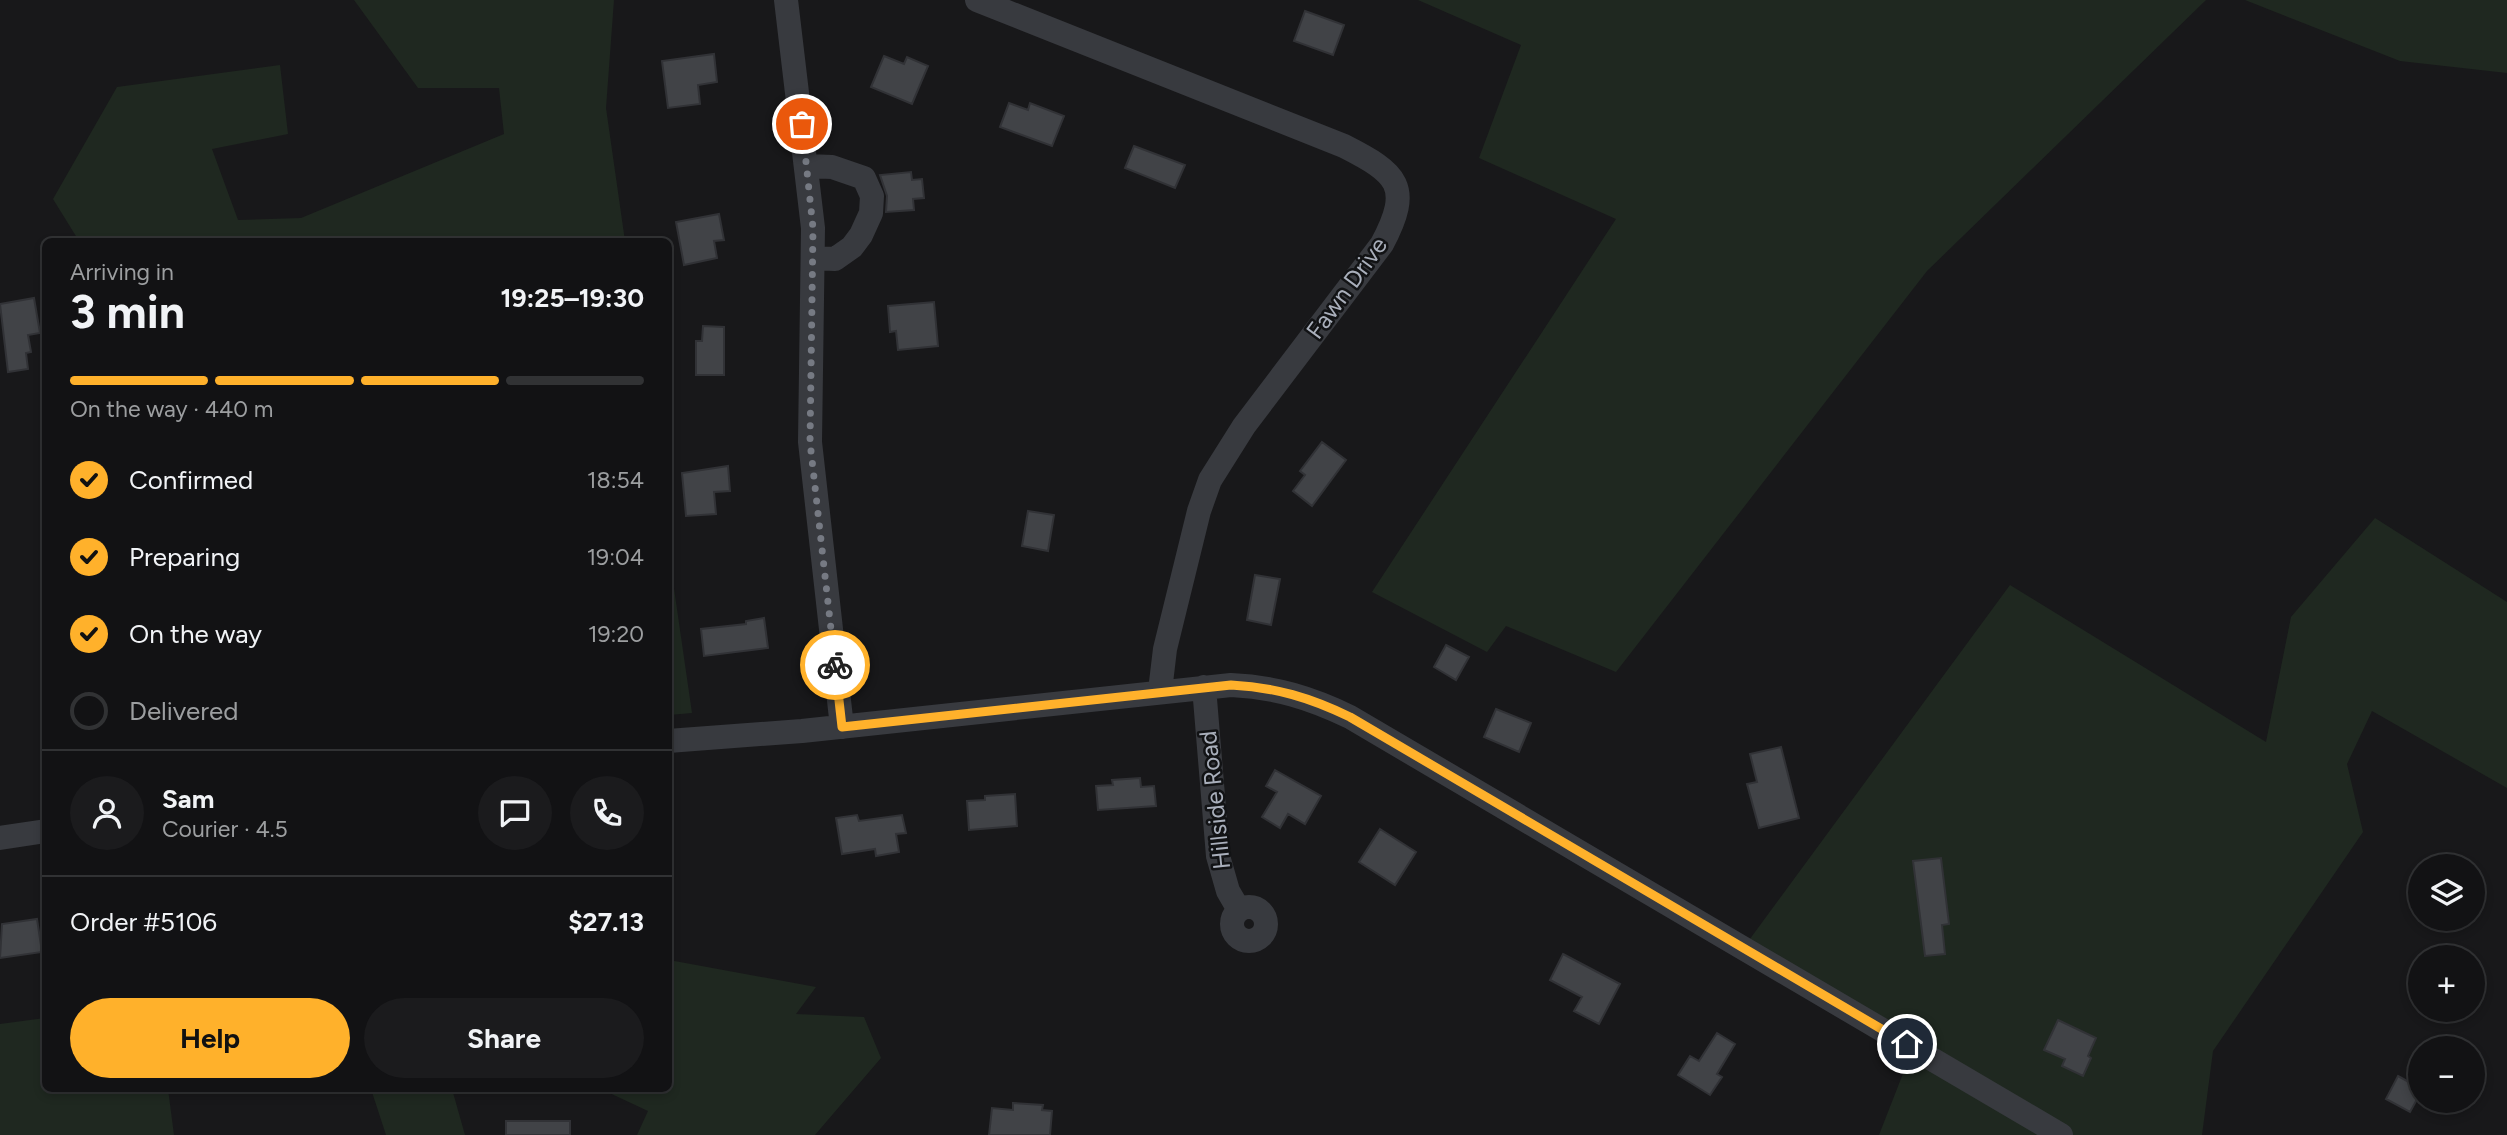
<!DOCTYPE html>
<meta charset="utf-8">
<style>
:root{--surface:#121214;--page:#1b1b1d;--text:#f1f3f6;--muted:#9c9ea0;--line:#313234;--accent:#ffb12b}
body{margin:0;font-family:Figtree,sans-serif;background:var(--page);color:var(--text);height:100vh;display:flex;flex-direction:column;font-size:26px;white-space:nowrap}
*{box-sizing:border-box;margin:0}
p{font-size:23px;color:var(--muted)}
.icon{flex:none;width:38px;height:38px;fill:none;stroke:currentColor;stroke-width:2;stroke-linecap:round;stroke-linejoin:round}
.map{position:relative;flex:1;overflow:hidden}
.sheet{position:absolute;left:42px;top:238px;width:630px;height:854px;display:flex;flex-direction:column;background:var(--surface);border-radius:10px;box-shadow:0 4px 10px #0003,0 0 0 2px var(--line)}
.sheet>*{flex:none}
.tools{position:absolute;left:2408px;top:854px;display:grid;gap:14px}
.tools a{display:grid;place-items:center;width:77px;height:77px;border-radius:50%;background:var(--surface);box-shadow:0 4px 10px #0003,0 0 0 2px var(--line);font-size:35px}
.pin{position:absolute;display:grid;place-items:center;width:60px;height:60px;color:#fff;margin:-30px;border:4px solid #fff;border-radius:50%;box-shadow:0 2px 7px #0007}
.courier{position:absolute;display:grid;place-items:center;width:70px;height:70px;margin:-35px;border:5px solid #ffb12b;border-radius:50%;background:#fff;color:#222;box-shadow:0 2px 9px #0007}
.summary em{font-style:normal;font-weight:700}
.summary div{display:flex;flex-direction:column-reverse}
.summary{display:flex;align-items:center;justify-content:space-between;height:119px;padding:0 28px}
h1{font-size:46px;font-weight:700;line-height:52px}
.bar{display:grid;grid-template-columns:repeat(4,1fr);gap:10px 7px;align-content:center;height:84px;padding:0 28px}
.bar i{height:9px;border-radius:5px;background:var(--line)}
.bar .on{background:var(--accent)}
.bar p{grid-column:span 4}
.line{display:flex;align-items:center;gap:18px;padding:0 28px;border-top:2px solid var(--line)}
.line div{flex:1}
.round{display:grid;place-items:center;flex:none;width:74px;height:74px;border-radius:37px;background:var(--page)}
ol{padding:0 28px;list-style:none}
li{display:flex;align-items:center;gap:21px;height:77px}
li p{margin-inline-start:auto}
li .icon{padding:7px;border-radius:50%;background:var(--accent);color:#111;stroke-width:4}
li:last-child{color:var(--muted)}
li i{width:38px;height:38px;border:4px solid var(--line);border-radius:50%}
.button{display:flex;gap:14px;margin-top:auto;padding:14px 28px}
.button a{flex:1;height:80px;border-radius:42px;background:var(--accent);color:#111;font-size:28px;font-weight:700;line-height:80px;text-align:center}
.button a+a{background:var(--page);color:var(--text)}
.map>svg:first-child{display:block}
.green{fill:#1f2820}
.building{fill:#414347;stroke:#313236;stroke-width:2}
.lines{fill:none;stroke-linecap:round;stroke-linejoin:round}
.minor{stroke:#383a3f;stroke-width:24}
.done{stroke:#767a83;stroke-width:7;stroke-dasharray:0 12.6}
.route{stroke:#ffb12b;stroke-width:9}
.labels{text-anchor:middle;stroke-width:5;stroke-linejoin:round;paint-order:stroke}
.street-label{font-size:24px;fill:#a9afbb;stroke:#121315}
</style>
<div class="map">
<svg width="2507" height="1135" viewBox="0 0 2507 1135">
<rect width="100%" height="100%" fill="#18181a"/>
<path class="green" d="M 354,0 L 614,0 L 606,108 L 625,241 L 79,241 L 53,199 L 117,87 L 280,65 L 288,134 L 212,149 L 238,220 L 301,218 L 504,134 L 499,88 L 418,88 Z
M 1418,0 L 2206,0 L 1927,271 L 1616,672 L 1506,626 L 1487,652 L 1372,592 L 1616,219 L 1479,158 L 1521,45 Z
M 2245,0 L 2507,0 L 2507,73 L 2400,61 Z
M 2375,518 L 2507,602 L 2507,788 L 2372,711 L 2347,764 L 2363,832 L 2213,1051 L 2202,1135 L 1879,1135 L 1913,1048 L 1744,947 L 2010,585 L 2266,742 L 2291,617 Z
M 668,547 L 692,713 L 669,715 L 668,715 Z
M 669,960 L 816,987 L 796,1014 L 864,1017 L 881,1058 L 815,1135 L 637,1135 L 648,1111 L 601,1089 L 668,1088 Z
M 45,1018 L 46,1088 L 168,1089 L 174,1135 L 0,1135 L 0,1024 Z
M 371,1089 L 452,1089 L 465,1135 L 386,1135 Z"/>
<path class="building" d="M 1305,11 L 1344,25 L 1333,55 L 1294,41 Z
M 714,54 L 717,82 L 698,85 L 700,104 L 668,108 L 662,61 Z
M 884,56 L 904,64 L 907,57 L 928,66 L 912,104 L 871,87 Z
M 1009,103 L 1028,110 L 1030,103 L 1064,116 L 1052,146 L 1000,127 Z
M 1134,146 L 1185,165 L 1175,188 L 1125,168 Z
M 911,172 L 912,180 L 922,179 L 924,198 L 913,199 L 914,210 L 886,212 L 887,196 L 880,175 Z
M 719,214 L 724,240 L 714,241 L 717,258 L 684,265 L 676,222 Z
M 34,298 L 40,333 L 28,335 L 31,352 L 26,353 L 28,369 L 8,372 L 0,304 Z
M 934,302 L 938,346 L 898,350 L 896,331 L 890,332 L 888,306 Z
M 703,326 L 724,327 L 724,375 L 696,375 L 696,341 L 702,341 Z
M 1322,442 L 1346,460 L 1312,506 L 1293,491 L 1305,475 L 1300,471 Z
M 728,466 L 730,491 L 714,492 L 716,514 L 686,516 L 682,473 Z
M 1028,511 L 1054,515 L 1048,551 L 1022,546 Z
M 1255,575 L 1280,579 L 1271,625 L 1247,620 Z
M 764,618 L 768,648 L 704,656 L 701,629 L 746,624 L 746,621 Z
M 1446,645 L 1469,657 L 1456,680 L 1434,667 Z
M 1496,709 L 1531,723 L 1519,752 L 1484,737 Z
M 1781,747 L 1799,818 L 1759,828 L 1747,784 L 1757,782 L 1750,754 Z
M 1275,770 L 1321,796 L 1305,824 L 1288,814 L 1280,828 L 1262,817 L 1277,792 L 1266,786 Z
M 1140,778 L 1141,787 L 1154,786 L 1156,806 L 1098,810 L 1096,786 L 1113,785 L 1112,780 Z
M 1015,794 L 1017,826 L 969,830 L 967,801 L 985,800 L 985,796 Z
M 857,815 L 859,821 L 902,815 L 906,833 L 896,834 L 899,852 L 876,856 L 875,849 L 842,854 L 836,818 Z
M 1380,829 L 1416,852 L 1395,885 L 1359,862 Z
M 1941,858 L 1949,924 L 1942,925 L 1945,954 L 1925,956 L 1913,861 Z
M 37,919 L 42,952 L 0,958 L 2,924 Z
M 1563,954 L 1620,984 L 1599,1024 L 1574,1011 L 1582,997 L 1550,980 Z
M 2058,1020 L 2096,1038 L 2088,1056 L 2091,1058 L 2083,1076 L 2062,1066 L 2065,1059 L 2044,1050 Z
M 1717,1033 L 1735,1044 L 1717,1074 L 1722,1077 L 1710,1095 L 1678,1075 L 1690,1056 L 1699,1061 Z
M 2398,1076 L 2420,1088 L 2420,1094 L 2410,1112 L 2386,1099 Z
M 1013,1103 L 1043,1105 L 1042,1110 L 1052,1111 L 1050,1135 L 989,1135 L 992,1108 L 1013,1110 Z
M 506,1121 L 570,1121 L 570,1135 L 506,1135 Z"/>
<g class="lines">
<path class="minor" d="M 786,0 L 813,228 L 810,442 L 842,727
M 977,0 L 1344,146 C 1397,173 1413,186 1382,244 L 1244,426 L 1210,480 L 1199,511 L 1165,649 L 1160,691
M 807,166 L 832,167 L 864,178 L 872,196 L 871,213 L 861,235 L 852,247 L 835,259 L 813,258
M 1204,687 L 1218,856 L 1228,891 L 1239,910
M 668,741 L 802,731 L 1231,685 C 1275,687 1311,698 1350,717 L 2061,1135
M 0,838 L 46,831
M1232 924a17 17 0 1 1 34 0a17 17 0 1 1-34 0Z"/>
</g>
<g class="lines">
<path class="done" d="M 802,124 L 813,228 L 810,442 L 835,665"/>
<path class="route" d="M 835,665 L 842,727 L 1231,685 C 1275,687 1311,698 1350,717 L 1907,1044"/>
</g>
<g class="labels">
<g class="street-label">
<text transform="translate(1347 288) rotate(-54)" y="8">Fawn Drive</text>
<text transform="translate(1215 800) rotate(-96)" y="8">Hillside Road</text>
</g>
</g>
</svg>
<div class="tools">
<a><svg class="icon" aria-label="layers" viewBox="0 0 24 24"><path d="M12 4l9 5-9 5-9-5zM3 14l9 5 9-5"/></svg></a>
<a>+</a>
<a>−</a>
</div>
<div class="pin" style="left:802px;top:124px;background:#ea580c"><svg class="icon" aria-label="bag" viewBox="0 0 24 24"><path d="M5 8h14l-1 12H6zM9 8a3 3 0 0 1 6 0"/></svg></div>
<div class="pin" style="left:1907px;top:1044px;background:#1f2937"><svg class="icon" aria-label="home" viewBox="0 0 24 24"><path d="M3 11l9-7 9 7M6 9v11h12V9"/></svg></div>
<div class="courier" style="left:835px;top:665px"><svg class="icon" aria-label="bike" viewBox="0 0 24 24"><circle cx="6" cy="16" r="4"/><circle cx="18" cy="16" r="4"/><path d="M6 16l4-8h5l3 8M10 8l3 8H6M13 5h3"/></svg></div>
<section class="sheet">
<div class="summary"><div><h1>3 min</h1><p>Arriving in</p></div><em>19:25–19:30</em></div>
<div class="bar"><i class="on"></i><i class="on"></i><i class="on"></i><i></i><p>On the way · 440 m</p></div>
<ol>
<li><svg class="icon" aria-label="check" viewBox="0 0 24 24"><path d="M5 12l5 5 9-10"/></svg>Confirmed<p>18:54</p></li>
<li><svg class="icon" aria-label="check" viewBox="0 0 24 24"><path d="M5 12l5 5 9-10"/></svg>Preparing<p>19:04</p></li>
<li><svg class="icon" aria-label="check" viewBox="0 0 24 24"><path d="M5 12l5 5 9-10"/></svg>On the way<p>19:20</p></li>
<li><i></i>Delivered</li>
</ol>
<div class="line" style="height:126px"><a class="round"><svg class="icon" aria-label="person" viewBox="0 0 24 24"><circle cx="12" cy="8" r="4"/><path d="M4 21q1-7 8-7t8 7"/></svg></a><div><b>Sam</b><p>Courier · 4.5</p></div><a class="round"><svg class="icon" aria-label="chat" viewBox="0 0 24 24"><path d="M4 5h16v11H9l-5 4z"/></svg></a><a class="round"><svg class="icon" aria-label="phone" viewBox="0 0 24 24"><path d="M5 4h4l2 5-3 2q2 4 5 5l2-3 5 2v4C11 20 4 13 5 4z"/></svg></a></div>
<div class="line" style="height:91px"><div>Order #5106</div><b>$27.13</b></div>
<div class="button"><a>Help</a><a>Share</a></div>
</section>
</div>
